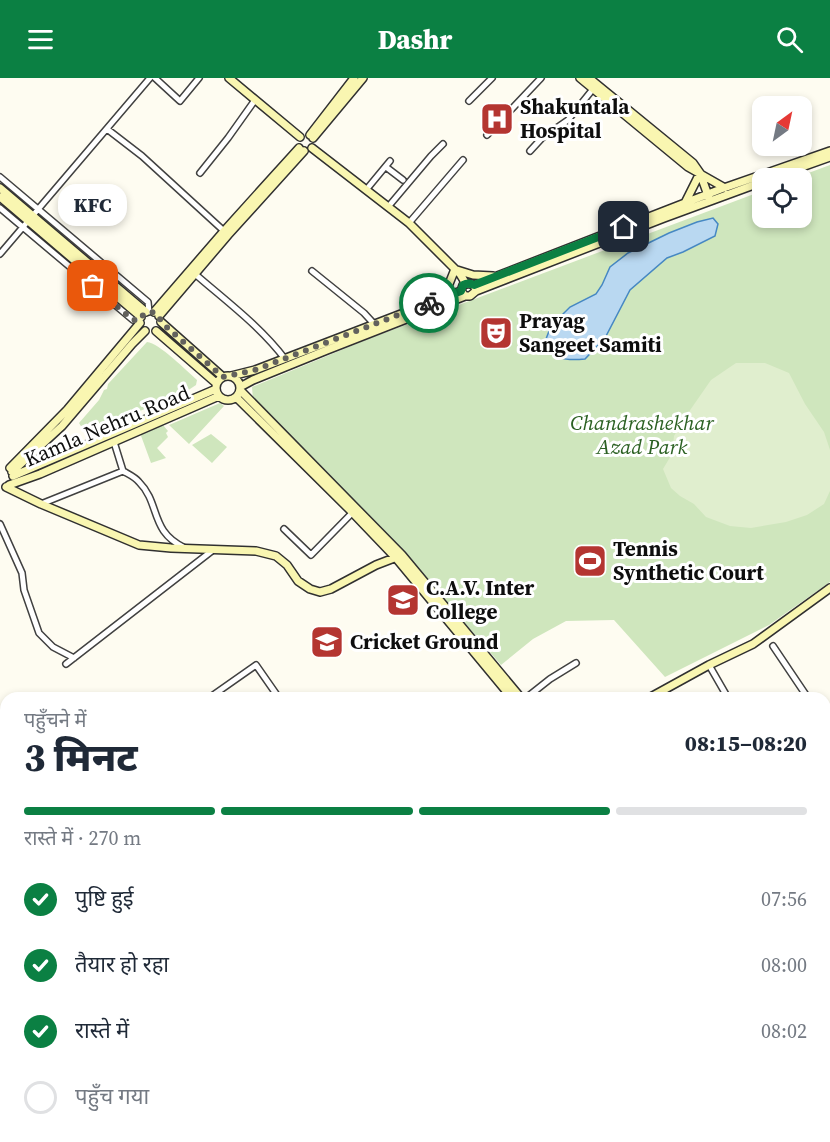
<!DOCTYPE html>
<html lang="hi">
<meta charset="utf-8">
<style>
:root{--surface:#fff;--page:#f6f6f7;--text:#1f2937;--muted:#747a83;--line:#e0e1e3;--accent:#0b8043}
body{margin:0;font-family:"Source Serif 4","Noto Sans Devanagari",serif;background:var(--page);color:var(--text);height:100vh;display:flex;flex-direction:column;font-size:22px;white-space:nowrap}
*{box-sizing:border-box;margin:0}
p{font-size:20px;color:var(--muted)}
.icon{flex:none;width:33px;height:33px;fill:none;stroke:currentColor;stroke-width:2;stroke-linecap:round;stroke-linejoin:round}
.map{position:relative;flex:1;overflow:hidden}
.panel{position:absolute;left:0px;top:614px;width:831px;height:452px;display:flex;flex-direction:column;background:var(--surface);border-radius:18px 18px 0 0;box-shadow:0 3px 9px #0003}
.panel>*{flex:none}
.needle{width:39px;rotate:33deg}
.buttons{position:absolute;left:752px;top:18px;display:grid;gap:12px}
.buttons a{display:grid;place-items:center;width:60px;height:60px;border-radius:12px;background:var(--surface);box-shadow:0 3px 9px #0003;font-size:30px}
.pin{position:absolute;display:grid;place-items:center;width:51px;height:51px;color:#fff;margin:-26px;border-radius:12px;box-shadow:0 3px 9px #0006}
.courier{position:absolute;display:grid;place-items:center;width:60px;height:60px;margin:-30px;border:4px solid #0b8043;border-radius:50%;background:#fff;color:#222;box-shadow:0 2px 8px #0007}
.bubble{position:absolute;height:42px;border-radius:18px;background:var(--surface);box-shadow:0 3px 9px #0003;font-size:20px;font-weight:800;line-height:42px;text-align:center}
.overview em{font-style:normal;font-weight:800}
.overview div{display:flex;flex-direction:column-reverse}
.overview{display:flex;align-items:center;justify-content:space-between;height:102px;padding:0 24px}
h1{font-size:39px;font-weight:800;line-height:45px}
.bar{display:grid;grid-template-columns:repeat(4,1fr);gap:9px 6px;align-content:center;height:72px;padding:0 24px}
.bar i{height:8px;border-radius:4px;background:var(--line)}
.bar .on{background:var(--accent)}
.bar p{grid-column:span 4}
ol{padding:0 24px;list-style:none}
li{display:flex;align-items:center;gap:18px;height:66px}
li p{margin-inline-start:auto}
li .icon{padding:6px;border-radius:50%;background:var(--accent);color:#fff;stroke-width:4}
li:last-child{color:var(--muted)}
li i{width:33px;height:33px;border:3px solid var(--line);border-radius:50%}
header{display:flex;justify-content:space-between;align-items:center;height:78px;padding:0 24px;background:var(--accent);color:#fff;font-size:27px;font-weight:800}
.map>svg:first-child{display:block}
.green{fill:#cfe6bd}
.pitch{fill:#e0eece}
.water{fill:#b9d8f1;stroke:#4688c3;stroke-width:1.5}
.lines{fill:none;stroke-linecap:round;stroke-linejoin:round}
.street-casing{stroke:#414141;stroke-width:8}
.secondary-casing{stroke:#303030;stroke-width:10}
.primary-casing{stroke:#1f1f1f;stroke-width:10}
.street{stroke:#fff;stroke-width:5}
.secondary{stroke:#f9f6b1;stroke-width:7}
.primary{stroke:#eed971;stroke-width:8}
.rail{stroke:#b43531;stroke-width:1.5}
.done{stroke:#62615d;stroke-width:6;stroke-dasharray:0 10.8}
.route{stroke:#0b8043;stroke-width:8}
.labels{text-anchor:middle;stroke-width:6;stroke-linejoin:round;paint-order:stroke}
.poi-label{font-size:21px;font-weight:bold;fill:#0e0e0e;stroke:#fff;text-anchor:start}
.park-label{font-size:21px;font-style:italic;fill:#2c6123;stroke:#fff}
.street-label{font-size:21px;fill:#0e0e0e;stroke:#fff}
</style>
<header><svg class="icon" aria-label="menu" viewBox="0 0 24 24"><path d="M4 6h16M4 12h16M4 18h16"/></svg>Dashr<svg class="icon" aria-label="search" viewBox="0 0 24 24"><circle cx="10" cy="10" r="6"/><path d="M15 15l6 6"/></svg></header>
<div class="map">
<svg width="830" height="1064" viewBox="0 0 830 1064">
<rect width="100%" height="100%" fill="#fefcf1"/>
<path class="green" d="M 830,87 L 830,504 L 769,547 L 665,599 L 614,542 L 566,543 L 533,561 L 501,587 L 400,470 L 253,322 L 252,309 L 368,261 L 762,113 L 762,140 L 801,140 L 801,100 L 795,100 Z
M 147,264 C 159,265 187,293 197,302 L 196,307 L 184,315 L 130,337 L 90,363 L 79,345 L 99,322 L 104,312 L 107,311 L 108,306 Z
M 220,325 L 224,328 L 189,366 L 169,347 Z
M 163,347 L 168,353 L 166,355 L 168,359 L 157,370 L 166,380 L 151,385 L 140,355 Z
M 211,356 L 227,369 L 212,385 L 192,367 Z"/>
<path class="pitch" d="M 736,285 L 765,285 L 789,295 L 805,326 L 824,354 L 830,372 L 830,413 L 824,426 L 807,437 L 786,444 L 751,450 L 730,448 L 706,439 L 694,426 L 680,418 L 671,410 L 663,391 L 672,376 L 674,358 L 686,338 L 711,302 Z"/>
<path class="water" d="M 713,140 L 718,146 L 715,158 L 683,174 L 667,180 L 630,212 L 605,260 L 585,281 C 564,283 554,282 546,261 L 551,248 L 570,229 L 596,216 L 602,207 L 610,189 L 628,175 L 669,155 L 697,144 Z"/>
<g class="lines">
<g class="street-casing">
<path id="street" d="M 155,0 L 180,23 L 199,0
M 469,23 L 492,0
M 107,51 L 142,78 L 224,153
M 487,57 L 541,0
M 530,73 L 542,60 L 568,42 L 593,11
M 386,89 L 403,102
M 200,95 L 228,60 L 255,22
M 0,99 L 148,224 L 149,234
M 366,112 L 390,83
M 388,129 L 431,78 L 443,66
M 0,130 L 133,242 L 140,242
M 409,145 L 463,82
M 0,176 L 150,0
M 312,193 L 364,235 L 375,247
M 195,196 C 226,223 260,248 285,281
M 123,393 C 128,396 135,399 139,404 C 161,426 149,453 185,470
M 41,426 L 123,393 L 114,364
M 0,446 L 22,495 L 24,512 L 39,555 L 53,569 L 74,580
M 284,451 L 311,477 L 355,432
M 773,568 L 808,620
M 66,586 L 213,472
M 709,587 L 728,620
M 209,620 L 256,587 L 279,620
M 526,620 L 550,601 L 576,585
M 825,645 L 830,652
M 825,679 L 830,677
M 0,732 L 6,738
M 0,760 L 6,766
M 0,876 L 2,871 L 6,868
M 0,924 L 6,939
M 0,960 L 6,958
M 0,980 L 6,979
M 0,1004 L 6,1001
M 104,1059 L 107,1064
M 127,1059 L 131,1064
M 208,1059 L 212,1064
M 262,1059 L 267,1064
M 300,1059 L 304,1064
M 531,1059 L 534,1064
M 0,1060 L 2,1064
M 50,1064 L 51,1063 L 78,1064 L 86,1059
M 160,1064 L 169,1060
M 469,1064 L 479,1059
M 498,1064 L 508,1059"/>
</g>
<g class="secondary-casing">
<path id="secondary" d="M 229,0 L 300,59
M 580,0 L 688,89 L 725,110
M 589,0 L 693,85 L 700,95 L 709,120
M 310,57 L 354,0
M 313,60 L 363,0
M 312,70 L 409,145 L 460,196 L 466,206
M 771,100 L 830,79
M 0,110 L 146,234
M 0,119 L 141,239
M 685,125 L 700,95
M 457,192 L 473,197 L 493,198
M 474,207 L 476,213 L 470,218 L 465,218 L 461,213 L 463,207 C 467,205 470,205 474,207 L 721,111 L 830,73
M 476,213 L 664,140 L 762,104
M 436,222 L 449,206 L 455,191
M 154,234 L 224,153 L 299,70
M 159,238 L 228,157 L 304,73
M 161,244 L 223,299
M 156,253 L 216,305
M216 310a12 12 0 1 1 24 0a12 12 0 1 1-24 0Z
M 231,298 L 255,292 L 461,213
M 240,309 L 253,302 L 327,272 L 465,218
M 240,312 L 402,477 L 521,620
M 236,319 L 352,434 L 396,480 L 512,620
M 10,390 L 67,332 L 140,245
M 12,394 L 62,348 L 132,266 L 145,253
M 13,398 L 216,311
M 9,407 L 40,396 L 219,318
M 6,409 L 41,426 L 139,467 L 171,470 L 256,473 L 276,478 L 287,487 L 298,503 L 310,511 L 320,514 L 331,511 L 376,487 L 402,477
M 649,620 L 709,587 L 753,566 L 830,510
M 825,1017 L 830,1024
M 825,1027 L 830,1034"/>
</g>
<g class="primary-casing">
<path id="primary" d="M 825,895 L 830,895
M 825,903 L 830,903
M 488,1064 L 498,1059"/>
</g>
<use href="#street" class="street"/>
<use href="#secondary" class="secondary"/>
<use href="#primary" class="primary"/>
<path class="rail" d="M 0,802 L 6,808
M 0,818 L 6,824
M 223,1059 L 228,1064
M 252,1059 L 257,1064"/>
</g>
<g class="lines">
<path class="done" d="M 93,208 L 133,242 L 140,242 C 145,230 158,232 161,244 L 223,299 L 255,292 L 429,225"/>
<path class="route" d="M 429,225 L 461,213 L 463,207 C 467,205 470,205 474,207 L 624,149"/>
</g>
<defs>
<g id="hospital-square" transform="scale(1.725)"><rect x="-9" y="-9" width="18" height="18" rx="4" fill="#b43531" stroke="#fff"/><path d="M-5-5h3v3.5h4V-5h3V5h-3V1.5h-4V5h-3Z" fill="#fff"/></g>
<g id="theatre-square" transform="scale(1.725)"><rect x="-9" y="-9" width="18" height="18" rx="4" fill="#b43531" stroke="#fff"/><path d="M-5-5.5Q0-4 5-5.5V0Q5 5 0 6Q-5 5-5 0ZM-3.3-2.5H-1v1.5H-3.3ZM1-2.5H3.3v1.5H1ZM-2.8 1Q0 5.5 2.8 1Z" fill="#fff"/></g>
<g id="stadium-square" transform="scale(1.725)"><rect x="-9" y="-9" width="18" height="18" rx="4" fill="#b43531" stroke="#fff"/><path d="M0-5a6.5 5 0 1 0 0 10a6.5 5 0 1 0 0-10ZM-3.5-1.8h7v3.6h-7Z" fill="#fff"/></g>
<g id="school-square" transform="scale(1.725)"><rect x="-9" y="-9" width="18" height="18" rx="4" fill="#b43531" stroke="#fff"/><path d="M0-5L7-2L0 1L-7-2ZM-4 1L0 2.5L4 1V4Q0 6-4 4Z" fill="#fff"/></g>
</defs>
<g fill-rule="evenodd">
<use href="#hospital-square" x="497" y="41"/>
<use href="#theatre-square" x="496" y="255"/>
<use href="#stadium-square" x="590" y="483"/>
<use href="#school-square" x="403" y="522"/>
<use href="#school-square" x="327" y="564"/>
</g>
<g class="labels">
<g class="poi-label">
<text x="520" y="36">Shakuntala<tspan x="520" dy="24">Hospital</tspan></text>
<text x="519" y="250">Prayag<tspan x="519" dy="24">Sangeet Samiti</tspan></text>
<text x="613" y="478">Tennis<tspan x="613" dy="24">Synthetic Court</tspan></text>
<text x="426" y="517">C.A.V. Inter<tspan x="426" dy="24">College</tspan></text>
<text x="350" y="571">Cricket Ground</text>
</g>
<g class="park-label">
<text x="642" y="352">Chandrashekhar<tspan x="642" dy="24">Azad Park</tspan></text>
</g>
<g class="street-label">
<text transform="translate(107 348) rotate(-23)" y="7">Kamla Nehru Road</text>
</g>
</g>
</svg>
<div class="buttons">
<a><svg class="needle" viewBox="-14 -14 28 28"><path d="M0-13l5 13h-10z" fill="#e53935"/><path d="M0 13l5-13h-10z" fill="#747a83"/></svg></a>
<a><svg class="icon" aria-label="locate" viewBox="0 0 24 24"><circle cx="12" cy="12" r="6"/><path d="M12 2v4M12 18v4M2 12h4M18 12h4"/></svg></a>
</div>
<div class="pin" style="left:93px;top:208px;background:#ea580c"><svg class="icon" aria-label="bag" viewBox="0 0 24 24"><path d="M5 8h14l-1 12H6zM9 8a3 3 0 0 1 6 0"/></svg></div>
<div class="pin" style="left:624px;top:149px;background:#1f2937"><svg class="icon" aria-label="home" viewBox="0 0 24 24"><path d="M3 11l9-7 9 7M6 9v11h12V9"/></svg></div>
<div class="courier" style="left:429px;top:225px"><svg class="icon" aria-label="bike" viewBox="0 0 24 24"><circle cx="6" cy="16" r="4"/><circle cx="18" cy="16" r="4"/><path d="M6 16l4-8h5l3 8M10 8l3 8H6M13 5h3"/></svg></div>
<div class="bubble" style="left:58px;top:106px;width:69px">KFC</div>
<section class="panel">
<div class="overview"><div><h1>3 मिनट</h1><p>पहुँचने में</p></div><em>08:15–08:20</em></div>
<div class="bar"><i class="on"></i><i class="on"></i><i class="on"></i><i></i><p>रास्ते में · 270 m</p></div>
<ol>
<li><svg class="icon" aria-label="check" viewBox="0 0 24 24"><path d="M5 12l5 5 9-10"/></svg>पुष्टि हुई<p>07:56</p></li>
<li><svg class="icon" aria-label="check" viewBox="0 0 24 24"><path d="M5 12l5 5 9-10"/></svg>तैयार हो रहा<p>08:00</p></li>
<li><svg class="icon" aria-label="check" viewBox="0 0 24 24"><path d="M5 12l5 5 9-10"/></svg>रास्ते में<p>08:02</p></li>
<li><i></i>पहुँच गया</li>
</ol>
</section>
</div>
